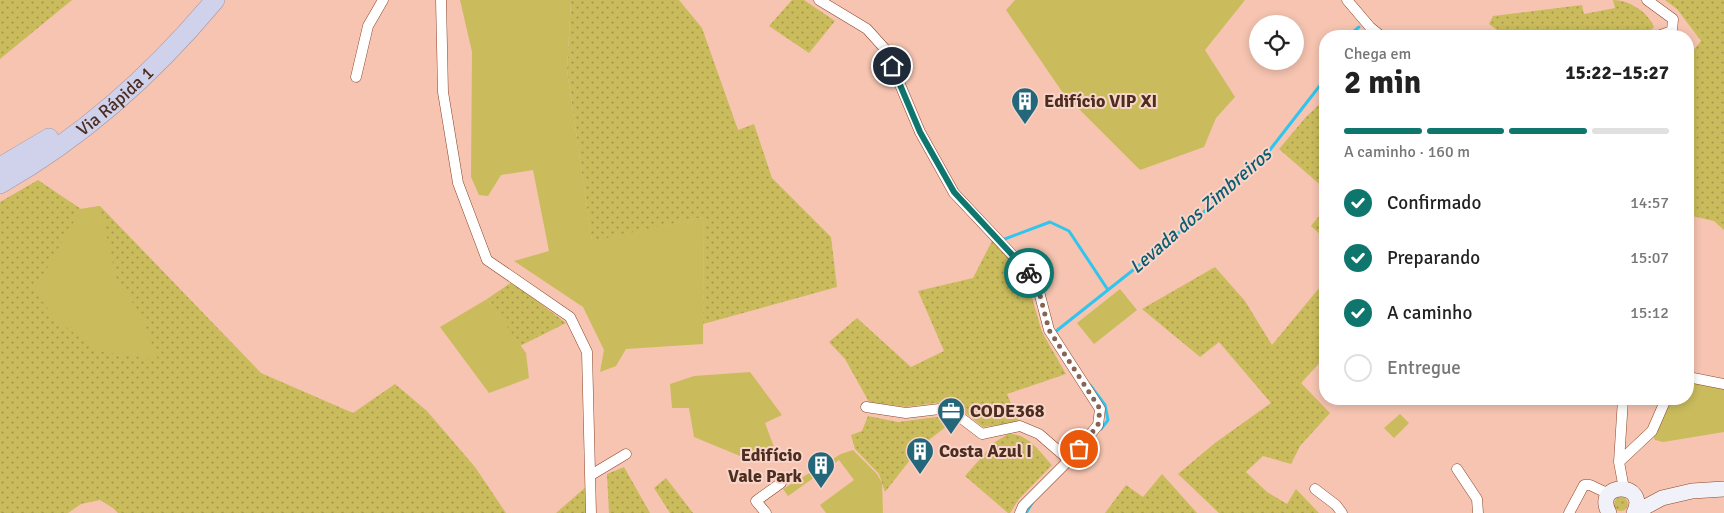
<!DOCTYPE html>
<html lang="pt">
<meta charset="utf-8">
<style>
:root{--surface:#fff;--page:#f6f6f6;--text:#222;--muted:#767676;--line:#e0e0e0;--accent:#0f766e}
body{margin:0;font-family:Signika,sans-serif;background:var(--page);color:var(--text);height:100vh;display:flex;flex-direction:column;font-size:19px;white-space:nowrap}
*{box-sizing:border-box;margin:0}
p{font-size:16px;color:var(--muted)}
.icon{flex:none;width:28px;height:28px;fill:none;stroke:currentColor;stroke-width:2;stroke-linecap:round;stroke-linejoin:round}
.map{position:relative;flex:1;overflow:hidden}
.side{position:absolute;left:1319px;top:30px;width:375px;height:375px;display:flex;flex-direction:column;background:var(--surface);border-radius:20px;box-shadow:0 2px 8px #0003}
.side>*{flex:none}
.fabs{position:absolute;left:1249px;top:15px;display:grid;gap:10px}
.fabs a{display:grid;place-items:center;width:55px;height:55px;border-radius:50%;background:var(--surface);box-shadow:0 2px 8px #0003;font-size:25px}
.pin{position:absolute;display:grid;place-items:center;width:42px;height:42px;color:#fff;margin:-21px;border:2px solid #fff;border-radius:50%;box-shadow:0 1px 5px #0007}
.courier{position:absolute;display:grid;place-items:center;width:50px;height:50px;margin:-25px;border:4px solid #0f766e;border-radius:50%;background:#fff;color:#222;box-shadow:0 1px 6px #0007}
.summary em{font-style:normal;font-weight:800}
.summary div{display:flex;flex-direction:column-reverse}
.summary{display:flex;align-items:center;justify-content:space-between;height:85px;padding:0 25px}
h1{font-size:32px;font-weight:800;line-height:38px}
.bar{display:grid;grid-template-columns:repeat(4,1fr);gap:8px 5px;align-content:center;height:60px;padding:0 25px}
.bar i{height:6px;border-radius:4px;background:var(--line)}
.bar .active{background:var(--accent)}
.bar p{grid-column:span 4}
ol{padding:0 25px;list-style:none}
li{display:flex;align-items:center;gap:15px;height:55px}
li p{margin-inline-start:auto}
li .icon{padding:5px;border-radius:50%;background:var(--accent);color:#fff;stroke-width:4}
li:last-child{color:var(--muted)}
li i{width:28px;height:28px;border:2px solid var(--line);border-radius:50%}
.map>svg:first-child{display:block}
.grass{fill:url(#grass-dots)}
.green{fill:#cabc5c}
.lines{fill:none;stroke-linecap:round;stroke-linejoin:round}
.stream{stroke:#30c5ee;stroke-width:3}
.street-casing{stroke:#8d4529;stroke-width:11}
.secondary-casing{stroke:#8d4529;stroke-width:16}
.highway-casing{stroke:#a298a5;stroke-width:20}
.street{stroke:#fff;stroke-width:10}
.secondary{stroke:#f1f2f9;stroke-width:15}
.highway{stroke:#d0d2ec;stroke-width:19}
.done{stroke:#886253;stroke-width:5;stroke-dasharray:0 9}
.route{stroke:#0f766e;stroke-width:6}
.labels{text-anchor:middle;stroke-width:4;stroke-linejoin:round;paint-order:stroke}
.street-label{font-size:18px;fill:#4d2d20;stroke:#f8d5c9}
.poi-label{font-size:18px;font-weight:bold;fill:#4d2d20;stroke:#f8d5c9;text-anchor:start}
.water-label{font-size:19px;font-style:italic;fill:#0b5c71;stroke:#f8d5c9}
</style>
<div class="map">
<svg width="1724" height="513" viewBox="0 0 1724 513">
<defs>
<pattern id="grass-dots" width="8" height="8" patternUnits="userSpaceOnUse" patternTransform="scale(1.25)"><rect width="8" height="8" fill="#cabc5c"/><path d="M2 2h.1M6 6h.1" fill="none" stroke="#a6994c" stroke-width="1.8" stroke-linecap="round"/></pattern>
</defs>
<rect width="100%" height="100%" fill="#f6c4b1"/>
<path class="grass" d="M 0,0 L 72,0 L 0,59 Z
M 571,0 L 679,0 L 702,28 L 738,130 L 754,124 L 772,178 L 831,237 L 837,287 L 703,324 L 704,217 L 592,242 L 567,70 Z
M 792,0 L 804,0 L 835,21 L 809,53 L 769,26 Z
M 1613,0 C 1629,0 1648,12 1654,27 L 1647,34 L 1642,36 L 1505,36 L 1489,24 L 1493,16 L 1582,5 L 1584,14 L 1615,8 Z
M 1665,0 L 1724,0 L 1724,230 L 1714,221 L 1688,215 L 1688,57 L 1701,41 L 1677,9 Z
M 1325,99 L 1325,189 L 1279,149 L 1306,117 Z
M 38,180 L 81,209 L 100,206 L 261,373 L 353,413 L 395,384 L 427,411 L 475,467 L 506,513 L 118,513 L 113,508 L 100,500 L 81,504 L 68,513 L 0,513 L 0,202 Z
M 1325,209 L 1325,239 L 1311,226 Z
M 993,239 L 1028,284 L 1042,332 L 1066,374 L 1007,394 L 1019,422 L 983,427 L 950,401 L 906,407 L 869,402 L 845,359 L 829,342 L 857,318 L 911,367 L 944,351 L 918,291 L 973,278 Z
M 1215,267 L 1245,301 L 1272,345 L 1325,281 L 1325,357 L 1301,383 L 1330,413 L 1300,446 L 1291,464 L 1263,456 L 1246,472 L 1267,492 L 1287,504 L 1296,489 L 1319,513 L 1219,513 L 1178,474 L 1215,443 L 1271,403 L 1219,342 L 1200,357 L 1142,309 Z
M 512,282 L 566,323 L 520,346 L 487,299 Z
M 868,416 L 898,422 L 937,417 L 945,418 L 951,423 L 921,446 L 885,492 L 879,474 L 855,449 L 851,435 L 862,431 Z
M 1008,434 C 1028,433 1040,452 1052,465 L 1019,499 L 1010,513 L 1008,513 L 965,476 L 995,442 Z
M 624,467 L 650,513 L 609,513 L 607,474 Z
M 1162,474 L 1197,513 L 1105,513 L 1126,485 L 1143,497 Z
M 666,478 L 693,513 L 670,513 L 654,488 Z
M 587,486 L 587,513 L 556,513 Z
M1614 504a7 7 0 1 1 14 0a7 7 0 1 1-14 0Z"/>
<path class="green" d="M 460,0 L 571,0 L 567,70 L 592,241 L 704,217 L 703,344 L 626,349 L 616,366 L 600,372 L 604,350 L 583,307 L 514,261 L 549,251 L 533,170 L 501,175 L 488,196 L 479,195 L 471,177 L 472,52 Z
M 1015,0 L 1245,0 L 1205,50 L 1235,97 L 1216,118 L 1204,147 L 1140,170 L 1063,93 L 1006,10 Z
M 100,206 L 116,277 L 142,317 L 158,360 L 97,351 L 57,320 L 34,291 L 81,209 Z
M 1120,289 L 1137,310 L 1094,344 L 1077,323 Z
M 487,299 L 526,353 L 529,378 L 489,393 L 440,327 Z
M 750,372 L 782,415 L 765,423 L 774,447 L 740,456 L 694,437 L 689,408 L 672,408 L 670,384 L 694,376 Z
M 1695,382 L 1724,386 L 1724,432 L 1663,442 L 1655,440 L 1653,436 L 1669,399 L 1688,399 L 1688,386 Z
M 1400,414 L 1409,423 L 1394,438 L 1384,428 Z
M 853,450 L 877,474 L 882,483 L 883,513 L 826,513 L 820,505 L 854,480 L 839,460 L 788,496 L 783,489 L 841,454 Z"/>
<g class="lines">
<path class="stream" d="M 1348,36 L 1359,27
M 1001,239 L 1002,240 L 1050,222 L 1069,231 L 1108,290
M 1056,334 L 1055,332 L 1152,255 L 1218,200 L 1269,151 L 1325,79
M 1090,385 L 1105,405 L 1108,420 L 1101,429
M 1026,513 L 1032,503"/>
<g class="street-casing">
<path id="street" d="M 441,0 L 443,92 L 458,183 L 487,260 L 570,317 L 587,352 L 591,513
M 819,0 L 867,29 L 885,49 L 920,132 L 954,193 L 1036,280 L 1049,330 L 1100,409 L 1098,425 L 1069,460 L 1023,506 L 1020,513
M 1347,0 L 1370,27 L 1381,36
M 1647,0 L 1673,19 L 1672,31 L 1658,36
M 356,77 L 368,26 L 383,0
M 1688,377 L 1724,384
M 1623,399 L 1619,462 L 1624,489
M 866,407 L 906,413 L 948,408 L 982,434 L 1020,426 L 1039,434 L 1069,460
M 1619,462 L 1652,431 L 1666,399
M 1457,469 L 1477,499 L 1478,513
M 591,475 L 626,454
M 1315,489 L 1336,505 L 1342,513
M 766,513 L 756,501 L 781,483
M 1569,513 L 1584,485 L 1590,485 L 1609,494"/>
</g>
<g class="secondary-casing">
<path id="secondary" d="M 1609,513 C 1592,481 1650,481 1634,513
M 1634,513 L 1662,498 L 1692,491 L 1724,489"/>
</g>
<g class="highway-casing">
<g id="highway">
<path d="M 0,167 L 49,138"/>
<path id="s1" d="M 0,184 C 83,137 154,73 215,0"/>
</g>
</g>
<use href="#street" class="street"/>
<use href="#secondary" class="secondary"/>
<use href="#highway" class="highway"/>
</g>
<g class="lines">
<path class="done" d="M 1029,273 L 1036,280 L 1049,330 L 1100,409 L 1098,425 L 1079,449"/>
<path class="route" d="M 892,66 L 920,132 L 954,192 L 1029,273"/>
</g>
<defs>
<g id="building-pin" transform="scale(1.4375)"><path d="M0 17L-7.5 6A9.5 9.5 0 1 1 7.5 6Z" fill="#25677a" stroke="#f8d5c9"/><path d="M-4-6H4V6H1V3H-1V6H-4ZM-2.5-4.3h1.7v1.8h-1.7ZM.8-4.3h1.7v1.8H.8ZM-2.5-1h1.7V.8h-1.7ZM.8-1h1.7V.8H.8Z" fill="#fff"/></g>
<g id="office-pin" transform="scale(1.4375)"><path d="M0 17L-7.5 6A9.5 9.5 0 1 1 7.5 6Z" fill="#25677a" stroke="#f8d5c9"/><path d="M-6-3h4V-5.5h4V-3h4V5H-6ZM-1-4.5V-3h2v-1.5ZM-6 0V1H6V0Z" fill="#fff"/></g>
</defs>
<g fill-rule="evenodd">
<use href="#building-pin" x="1025" y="101"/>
<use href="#office-pin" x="951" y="411"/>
<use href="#building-pin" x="920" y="451"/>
<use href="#building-pin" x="821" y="465"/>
</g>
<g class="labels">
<g class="street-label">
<text dy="6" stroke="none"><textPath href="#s1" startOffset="142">Via Rápida 1</textPath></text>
</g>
<g class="poi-label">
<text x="1044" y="107">Edifício VIP XI</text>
<text x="970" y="417">CODE368</text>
<text x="939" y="457">Costa Azul I</text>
<text x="802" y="461" text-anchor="end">Edifício<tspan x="802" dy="21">Vale Park</tspan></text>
</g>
<g class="water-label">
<text transform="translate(1200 210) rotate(-41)" y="7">Levada dos Zimbreiros</text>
</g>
</g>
</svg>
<div class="fabs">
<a><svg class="icon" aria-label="locate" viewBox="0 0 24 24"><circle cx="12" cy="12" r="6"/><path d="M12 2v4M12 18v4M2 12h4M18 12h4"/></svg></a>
</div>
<div class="pin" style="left:1079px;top:449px;background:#ea580c"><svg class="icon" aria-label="bag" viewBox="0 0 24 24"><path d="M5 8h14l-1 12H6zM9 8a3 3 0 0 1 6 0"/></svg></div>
<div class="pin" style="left:892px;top:66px;background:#1f2937"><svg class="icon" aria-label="home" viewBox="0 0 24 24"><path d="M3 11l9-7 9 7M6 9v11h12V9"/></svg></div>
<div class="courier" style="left:1029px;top:273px"><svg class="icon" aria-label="bike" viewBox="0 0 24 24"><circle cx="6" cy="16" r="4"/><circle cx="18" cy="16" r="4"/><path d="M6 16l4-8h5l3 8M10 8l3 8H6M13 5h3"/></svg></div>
<section class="side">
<div class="summary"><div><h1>2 min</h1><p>Chega em</p></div><em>15:22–15:27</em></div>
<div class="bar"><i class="active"></i><i class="active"></i><i class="active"></i><i></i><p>A caminho · 160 m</p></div>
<ol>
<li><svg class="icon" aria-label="check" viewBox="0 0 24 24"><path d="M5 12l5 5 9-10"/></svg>Confirmado<p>14:57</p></li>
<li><svg class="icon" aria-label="check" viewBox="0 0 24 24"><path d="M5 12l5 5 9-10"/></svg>Preparando<p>15:07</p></li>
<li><svg class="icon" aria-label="check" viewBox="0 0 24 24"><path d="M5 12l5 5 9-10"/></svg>A caminho<p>15:12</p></li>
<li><i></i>Entregue</li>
</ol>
</section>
</div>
